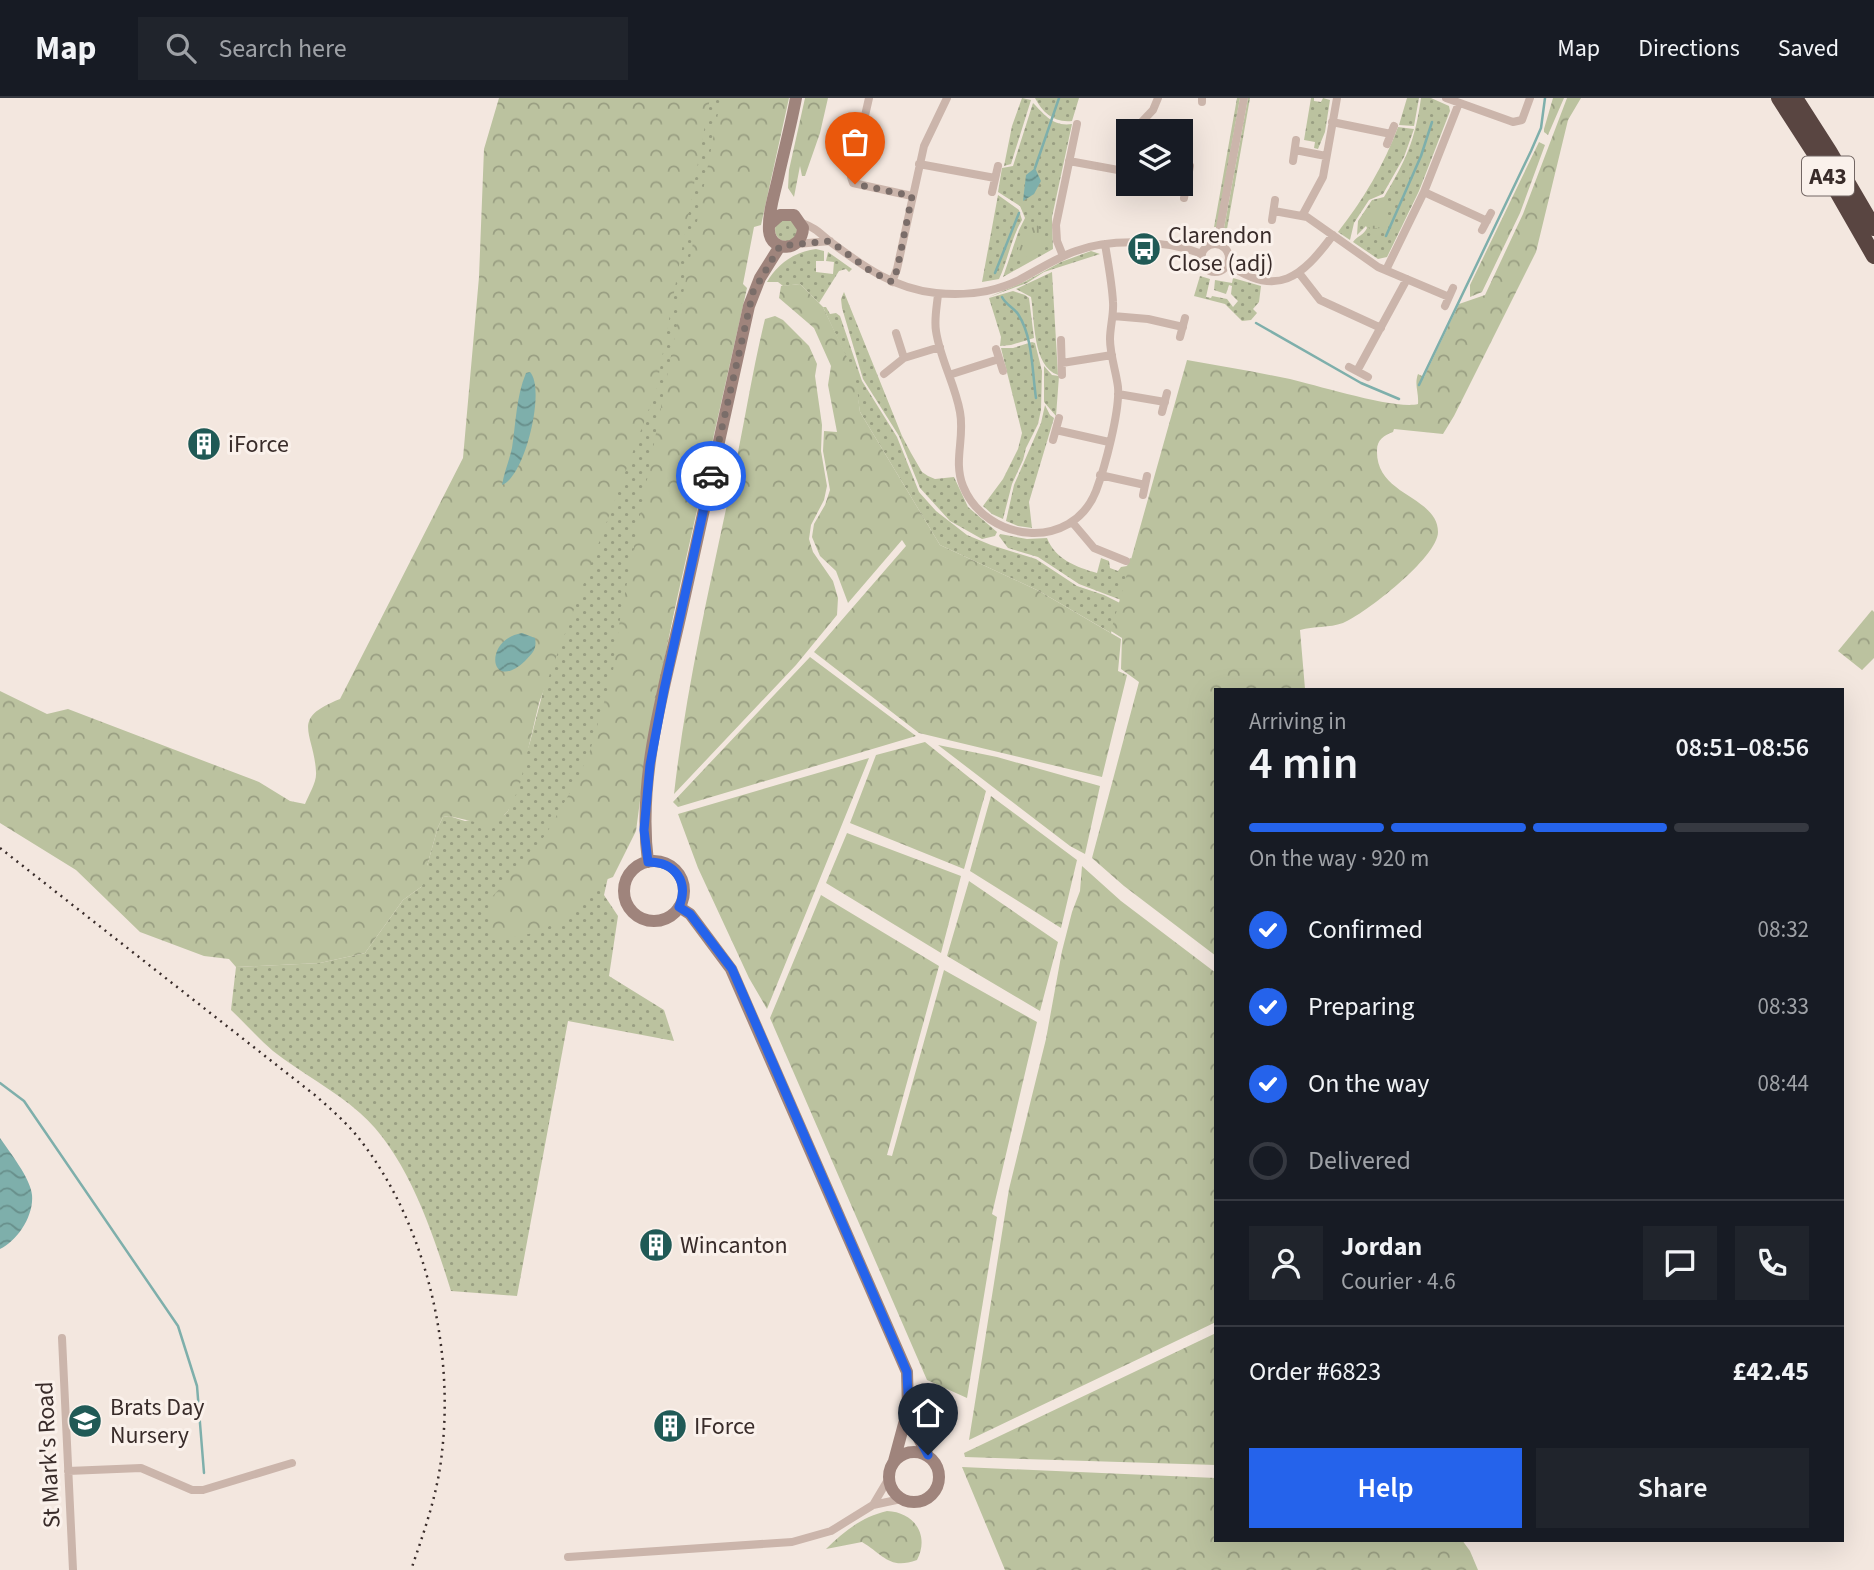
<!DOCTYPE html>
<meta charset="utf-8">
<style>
:root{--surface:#171b24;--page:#20242c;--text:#f1f3f6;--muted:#9ea1a6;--line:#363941;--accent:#2563eb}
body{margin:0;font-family:"Source Sans 3",sans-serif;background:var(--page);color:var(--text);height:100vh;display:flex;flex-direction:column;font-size:26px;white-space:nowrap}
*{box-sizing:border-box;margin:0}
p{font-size:23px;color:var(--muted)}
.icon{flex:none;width:38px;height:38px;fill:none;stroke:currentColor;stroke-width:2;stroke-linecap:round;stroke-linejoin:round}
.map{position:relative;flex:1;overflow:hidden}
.side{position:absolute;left:1214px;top:590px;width:630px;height:854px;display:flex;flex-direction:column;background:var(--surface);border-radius:0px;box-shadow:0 7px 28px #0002}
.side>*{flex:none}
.controls{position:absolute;left:1116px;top:21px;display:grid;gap:14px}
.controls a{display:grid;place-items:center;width:77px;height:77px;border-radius:0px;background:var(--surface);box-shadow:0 7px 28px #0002;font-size:35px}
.pin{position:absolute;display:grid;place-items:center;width:60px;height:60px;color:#fff;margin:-72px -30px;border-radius:50% 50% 50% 0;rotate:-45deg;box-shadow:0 0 7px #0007}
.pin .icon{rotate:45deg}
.courier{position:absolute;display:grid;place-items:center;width:70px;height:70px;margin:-35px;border:5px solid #2563eb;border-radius:50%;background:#fff;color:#222;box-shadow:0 2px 9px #0007}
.headline em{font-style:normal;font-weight:600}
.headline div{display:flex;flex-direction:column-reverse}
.headline{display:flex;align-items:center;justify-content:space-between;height:119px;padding:0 35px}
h1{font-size:46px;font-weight:600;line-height:52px}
.bar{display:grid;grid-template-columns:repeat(4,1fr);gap:10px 7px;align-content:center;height:84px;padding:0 35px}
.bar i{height:9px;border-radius:5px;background:var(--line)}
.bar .active{background:var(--accent)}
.bar p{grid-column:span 4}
.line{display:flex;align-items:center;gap:18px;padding:0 35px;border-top:2px solid var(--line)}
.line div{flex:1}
.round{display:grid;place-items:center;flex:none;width:74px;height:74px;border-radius:0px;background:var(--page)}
ol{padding:0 35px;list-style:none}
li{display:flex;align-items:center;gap:21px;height:77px}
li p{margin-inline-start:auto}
li .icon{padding:7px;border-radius:50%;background:var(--accent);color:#fff;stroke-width:4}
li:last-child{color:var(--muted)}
li i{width:38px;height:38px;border:4px solid var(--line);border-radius:50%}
.cta{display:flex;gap:14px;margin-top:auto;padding:14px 35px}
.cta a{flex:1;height:80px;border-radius:0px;background:var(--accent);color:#fff;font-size:28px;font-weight:600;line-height:80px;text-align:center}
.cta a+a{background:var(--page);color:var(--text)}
header{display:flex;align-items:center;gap:42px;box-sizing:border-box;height:98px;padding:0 35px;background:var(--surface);border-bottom:2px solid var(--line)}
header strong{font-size:33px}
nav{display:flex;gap:38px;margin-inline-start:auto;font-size:24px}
.search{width:490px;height:63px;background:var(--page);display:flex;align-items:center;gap:18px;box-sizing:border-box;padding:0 24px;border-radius:0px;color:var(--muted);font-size:26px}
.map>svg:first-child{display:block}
.grass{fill:url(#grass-dots)}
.forest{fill:url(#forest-crowns)}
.park{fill:url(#park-tufts)}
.water{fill:url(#water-waves)}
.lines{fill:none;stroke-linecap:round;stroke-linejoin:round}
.stream{stroke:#7eafab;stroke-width:2.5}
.street{stroke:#cbb5ab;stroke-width:8}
.secondary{stroke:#9f847c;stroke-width:12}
.highway{stroke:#594541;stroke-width:16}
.rail{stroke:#392c2a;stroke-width:2.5;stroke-dasharray:2 5;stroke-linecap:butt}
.done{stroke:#7a6d69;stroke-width:7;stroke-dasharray:0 12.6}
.route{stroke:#2563eb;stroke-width:9}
.labels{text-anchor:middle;stroke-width:6;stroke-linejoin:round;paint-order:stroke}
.shield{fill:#faf1eb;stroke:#736764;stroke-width:2}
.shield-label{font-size:23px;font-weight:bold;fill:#392c2a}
.poi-label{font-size:24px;fill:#392c2a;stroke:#faf1eb;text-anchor:start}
.street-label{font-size:24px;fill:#392c2a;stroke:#faf1eb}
</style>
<header>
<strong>Map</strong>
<div class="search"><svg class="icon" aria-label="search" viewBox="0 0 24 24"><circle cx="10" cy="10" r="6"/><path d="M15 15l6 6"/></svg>Search here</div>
<nav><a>Map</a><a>Directions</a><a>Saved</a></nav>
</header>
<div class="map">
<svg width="1874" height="1472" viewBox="0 0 1874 1472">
<defs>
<pattern id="grass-dots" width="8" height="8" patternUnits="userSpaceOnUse" patternTransform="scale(1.75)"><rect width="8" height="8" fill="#bbc29f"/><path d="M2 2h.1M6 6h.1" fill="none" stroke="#999e82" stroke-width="1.8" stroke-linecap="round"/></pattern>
<pattern id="forest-crowns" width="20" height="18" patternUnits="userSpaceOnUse" patternTransform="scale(1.75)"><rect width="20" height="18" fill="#bbc29f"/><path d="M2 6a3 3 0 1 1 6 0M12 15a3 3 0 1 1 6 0" fill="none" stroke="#999e82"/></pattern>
<pattern id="park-tufts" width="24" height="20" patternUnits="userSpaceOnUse" patternTransform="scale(1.75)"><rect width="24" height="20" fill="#bbc29f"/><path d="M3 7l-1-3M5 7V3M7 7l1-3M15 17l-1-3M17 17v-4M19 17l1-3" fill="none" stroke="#999e82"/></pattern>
<pattern id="water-waves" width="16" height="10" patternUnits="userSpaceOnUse" patternTransform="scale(1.75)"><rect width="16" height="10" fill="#7eafab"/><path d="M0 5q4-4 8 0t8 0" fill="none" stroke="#688f8b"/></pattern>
</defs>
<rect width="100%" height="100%" fill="#f3e7df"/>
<path class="grass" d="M 696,0 L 775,0 L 628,747 L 613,757 L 604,797 L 618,818 L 609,878 L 664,912 L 674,943 L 568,923 L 517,1198 L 451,1193 C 433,1135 407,1056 360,1015 C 333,991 301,975 273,953 C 258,940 245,925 231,912 L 236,869 L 320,865 L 365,855 L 403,802 L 421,789 L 438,729 L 443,719 L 449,718 L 465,723 L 504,717 L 508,713 L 530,644 Z
M 1022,0 L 1031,2 L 1011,66 L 1004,68 L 1012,28 Z
M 1035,0 L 1079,0 L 1072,23 C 1054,25 1043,15 1035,0 Z
M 1237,0 L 1240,0 L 1217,129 L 1214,129 Z
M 1248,0 L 1250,0 L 1227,131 L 1224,130 Z
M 1311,0 L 1314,0 L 1314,3 L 1321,4 L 1323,0 L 1330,2 L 1325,34 L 1318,51 L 1314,50 L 1315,44 L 1304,42 Z
M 1407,0 L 1419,0 L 1414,28 L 1399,27 Z
M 1421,0 L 1431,0 L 1449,8 L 1450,13 L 1419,93 L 1387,159 L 1378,161 L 1353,144 C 1357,138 1364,137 1367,130 L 1366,128 L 1357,137 L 1358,123 L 1372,102 L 1384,99 C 1406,62 1415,43 1421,0 Z
M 1033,5 C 1044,16 1053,29 1072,26 L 1052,119 L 1053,151 L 1003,179 L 1019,132 L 1025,120 L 1020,108 L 998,94 L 1002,70 L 1013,68 Z
M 1398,29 L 1414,31 L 1404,59 L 1383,96 L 1369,102 L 1354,125 L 1350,142 L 1338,134 C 1363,102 1384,67 1398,29 Z
M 998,97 L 1019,112 L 1022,122 C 1011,140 1008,162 999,181 L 982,184 Z
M775 132a11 11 0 1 1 22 0a11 11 0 1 1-22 0Z
M 816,151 L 824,153 L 824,163 L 816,163 L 816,174 L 833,176 L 834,164 L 826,163 L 828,154 L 852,171 L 849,174 L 846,171 L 839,173 L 819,205 L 800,186 L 783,188 L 778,184 L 767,184 C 777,166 796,153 816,151 Z
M 1091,153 L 1100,156 L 1044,174 L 1027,185 L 989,199 L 1026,183 L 1061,164 Z
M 1052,174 L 1058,277 C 1032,268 1035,222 1031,199 L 1016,191 Z
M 1200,178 L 1210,181 L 1206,199 L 1211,200 L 1212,198 L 1227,201 L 1233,209 L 1238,203 L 1231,196 L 1232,188 L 1229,187 L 1226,196 L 1214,192 L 1215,182 L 1232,185 L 1233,180 L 1261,188 L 1259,204 L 1253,211 L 1257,215 L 1251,222 L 1242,223 L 1225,206 L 1194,198 Z
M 1013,193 L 1025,197 L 1029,200 L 1034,240 L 1011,247 L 1000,248 L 1001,239 L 989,200 Z
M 844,194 L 902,338 L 911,355 L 922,374 L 928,378 L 935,381 L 954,379 L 968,409 L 997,434 L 995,438 L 982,441 L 950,423 L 920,390 L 899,338 L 863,281 L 842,210 L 841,201 Z
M 823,209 L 826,209 L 830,216 L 836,215 L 840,218 L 862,283 L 897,339 L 919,394 L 936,413 L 967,437 L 991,447 L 1036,461 L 1077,488 L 1104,497 L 1120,505 L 1111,535 L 1039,493 L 940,447 L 860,314 L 854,276 Z
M 1032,244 L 1035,245 L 1042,273 L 1041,312 L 1038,326 L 1026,350 L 1023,362 L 1012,386 L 1003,421 L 992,416 L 983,408 L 1003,381 L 1018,351 L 1022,335 L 1001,250 L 1013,250 Z
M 1044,268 L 1052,277 L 1059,278 L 1056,318 L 1044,304 Z
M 1045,307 L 1050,317 L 1054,320 L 1029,404 L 1032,430 L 1018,428 L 1006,423 L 1014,387 L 1041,325 Z
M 1000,436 L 1027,441 L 1047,440 C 1055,461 1076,469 1097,475 L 1101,460 L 1109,463 L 1110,470 L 1118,473 L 1121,469 L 1127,468 L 1130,460 L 1133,461 L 1121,502 L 1079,486 L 1038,459 L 1008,450 L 999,438 Z"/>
<path class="forest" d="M 499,0 L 710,0 L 656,292 L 539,605 L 519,690 L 508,713 L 498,723 L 488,727 L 449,718 L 443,719 L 438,729 L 427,768 L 432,775 L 421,789 L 403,802 L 365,855 L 320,865 L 236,869 L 229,861 L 204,858 L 140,834 L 76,772 L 0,725 L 0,593 L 47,616 L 68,611 L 259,684 L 290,703 L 305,706 C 309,696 317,684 316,674 C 314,634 289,621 340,601 L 463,360 L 479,179 L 484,51 Z
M 721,0 L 789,0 L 761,127 L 754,129 L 743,186 L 747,190 L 652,612 L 636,733 L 613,779 L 600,784 L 560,824 L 529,836 L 493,842 L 489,841 L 490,801 L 525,763 L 546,736 L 576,684 L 590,653 L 613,573 L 620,521 Z
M 805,0 L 828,0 L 820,35 L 805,78 L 802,78 L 800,68 L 794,99 L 788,90 L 789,72 Z
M 1553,0 L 1564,0 L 1548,37 L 1544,34 L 1544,31 Z
M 1567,0 L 1581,0 L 1568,22 L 1536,154 L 1454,318 L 1443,336 L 1394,331 L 1393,334 C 1384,337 1377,342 1377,352 C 1375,398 1438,398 1438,434 C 1438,459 1365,516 1343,525 C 1329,530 1314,528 1300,532 L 1305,591 L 1216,592 L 1216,858 L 1124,788 L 1092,760 L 1139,584 L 1121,571 L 1122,540 L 1111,533 L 1187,262 C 1221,268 1256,274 1290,281 C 1316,287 1396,312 1418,306 C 1419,294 1414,287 1418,276 L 1424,279 L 1459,206 L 1485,197 L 1523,116 Z
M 1539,44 L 1545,47 L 1520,115 L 1482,194 L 1470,199 L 1470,187 Z
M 800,186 L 823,209 L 855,276 L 860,314 L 940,447 L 1039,493 L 1121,541 L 1118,573 L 1127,577 L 1102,679 L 919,635 L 814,554 L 906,448 L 902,442 L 848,505 L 836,473 L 820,458 L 812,439 L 814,426 L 825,407 L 830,392 L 823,353 L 824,333 L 837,334 L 828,287 L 831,268 L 814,230 L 779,200 L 781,188 Z
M 775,218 L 783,222 L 809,248 L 817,266 L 815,278 L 822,327 L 821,353 L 827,388 L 824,402 L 811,427 L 809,441 L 813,454 L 833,483 L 838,500 L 837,517 L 796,567 L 674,696 C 686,590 710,487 732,383 C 744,329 752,274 765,221 Z
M 1872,512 L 1874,514 L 1874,560 L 1862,572 L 1838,553 Z
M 810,559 L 916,638 L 678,709 L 673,704 Z
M 925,644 L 986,693 L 964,771 L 850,725 L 876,657 Z
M 938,647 L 997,659 L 1100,688 L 1085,756 L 1070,748 Z
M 869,660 L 767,911 L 749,880 L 698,770 L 678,716 Z
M 991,698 L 1077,762 L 1061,830 L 970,773 Z
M 847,735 L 961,778 L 941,855 L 826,785 Z
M 1082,768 L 1121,803 L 1216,875 L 1216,1224 L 969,1342 L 1009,1091 L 1046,941 L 1062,853 L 1072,814 L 1080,793 Z
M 969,783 L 1058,844 L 1040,913 L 947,858 Z
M 821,797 L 939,868 L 887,1057 L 892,1058 L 944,872 L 1037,924 L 992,1116 L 997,1119 L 967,1300 L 927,1282 L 770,920 Z
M 1216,1235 L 1216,1367 L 965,1359 L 964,1355 Z
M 962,1369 L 1216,1380 L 1216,1442 L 1462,1442 L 1470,1453 L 1478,1472 L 1005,1472 Z
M 887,1413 C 914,1414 930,1437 917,1462 C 889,1472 884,1457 862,1444 L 826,1451 C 844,1433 862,1419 887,1413 Z"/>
<path class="park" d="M 1380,104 L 1388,109 L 1388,118 L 1381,130 L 1370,131 C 1358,121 1367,108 1380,104 Z
M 1035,126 L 1038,127 L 1043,147 L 1042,151 L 1021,162 L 1017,157 L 1021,134 Z"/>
<path class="water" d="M 1035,70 L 1041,83 L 1034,96 L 1023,103 L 1026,77 Z
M 530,274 C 546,291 525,379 502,387 C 504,375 509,363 512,350 C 516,325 516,299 526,275 Z
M 522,535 L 535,540 C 537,551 533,555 525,563 C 490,596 482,542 522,535 Z
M 0,1040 C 9,1053 31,1081 32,1097 C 34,1118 17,1143 0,1151 Z"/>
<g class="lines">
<path class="stream" d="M 1035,70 L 1059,0
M 1386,138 L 1421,58 L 1432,24
M 995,175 L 1019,115
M 1002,199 C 1006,207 1013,209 1018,216 C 1033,239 1032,273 1036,300
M 1256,225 L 1361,285 L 1399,301
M 1419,287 L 1531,53 L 1541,30 L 1545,0
M 0,985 L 24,1003 L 178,1228 L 197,1288 L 204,1375"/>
<path class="street" d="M 869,0 L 851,79 L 853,85 L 912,98
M 1446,0 L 1513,24 L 1522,22 L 1530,0
M 1202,4 L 1202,0
M 1332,24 L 1391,36
M 1133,33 L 1153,12 L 1158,0
M 1387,46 L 1394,28
M 1295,52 L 1326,58
M 1069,63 L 1129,74
M 1293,63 L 1296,42
M 919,66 L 995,80
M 1121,73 L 1129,39
M 992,94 L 998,68
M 1424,94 L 1487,123
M 1184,100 L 1190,68
M 1274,113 L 1307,119 L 1378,169 L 1449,199
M 1302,118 L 1323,79 L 1337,0
M 1272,122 L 1275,102
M 802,125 C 818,131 819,135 832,145 C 864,169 895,191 936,195 C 964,198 994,194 1019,182 C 1038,172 1056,160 1076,153 C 1111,140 1167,142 1202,156
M 1482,132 L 1491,115
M 797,146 L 830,143
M 1217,146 L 1244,0
M1201 160a14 14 0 1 1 28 0a14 14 0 1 1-28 0Z
M 1063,158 L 1057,143 L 1056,127 L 1077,26
M 1228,166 C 1277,201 1302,179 1333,137
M 1386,172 L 1424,94 L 1459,5
M 1299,175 L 1320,202 L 1381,230
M 892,184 L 897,171 L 924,48 L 947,0
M 938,196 C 937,208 934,221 936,233 C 940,261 955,286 960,314 C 965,340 953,363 963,388 C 986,445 1072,454 1096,393 C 1105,369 1120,313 1118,289 C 1116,273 1110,257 1110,241 C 1110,229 1114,216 1113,204 C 1112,185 1108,165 1105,146
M 1445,208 L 1453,190
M 1113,218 L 1148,221 L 1183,229
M 896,235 L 904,260
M 1180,239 L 1185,220
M 1061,242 L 1062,277
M 996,251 L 1003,273
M 1062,265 L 1112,257
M 1349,269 L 1368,279
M 1357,273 L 1407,181
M 884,276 L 904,260 L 940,249
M 949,277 L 999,261
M 1118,296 L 1165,304
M 1162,314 L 1167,295
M 1056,332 L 1109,344
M 1053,342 L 1059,320
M 1100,377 L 1145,387
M 1143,397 L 1147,378
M 1072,424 L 1094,450 L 1126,463
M 62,1240 L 73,1472
M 68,1373 L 141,1370 L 192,1392 L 203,1392 L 292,1365
M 873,1407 L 889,1380
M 568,1459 L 792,1444 L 831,1433 L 873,1407 L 901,1401"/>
<path class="secondary" d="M 770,126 L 780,117 L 794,117 L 803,130 C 802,154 771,155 769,133 C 768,115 774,98 778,80 C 784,53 791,27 796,0
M624 793a30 30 0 1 1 60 0a30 30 0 1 1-60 0Z
M 648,764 C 637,680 664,592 682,511 C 704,410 727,309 749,208 L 760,180 L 780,148
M 679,809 L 690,816 L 731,871 L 907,1274 L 908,1311 L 894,1363
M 909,1311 L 915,1333 L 928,1358
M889 1379a25 25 0 1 1 50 0a25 25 0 1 1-50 0Z"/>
<path class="highway" d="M 1779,0 L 1819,62 L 1874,158
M 1795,0 L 1829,53 L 1874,130"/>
<path class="rail" d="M 0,750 L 316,998 C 332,1012 348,1026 361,1043 C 426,1127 454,1250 442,1354 C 438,1395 424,1434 411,1472"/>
</g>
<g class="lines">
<path class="done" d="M 711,378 L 753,194 L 780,148 L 830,143 L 869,172 L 892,184 L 897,172 L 912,98 L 855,86"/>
<path class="route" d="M 711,378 L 664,592 L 650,667 L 644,732 L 648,764 C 676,764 689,784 679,809 L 690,816 L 732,871 L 907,1274 C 908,1310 910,1325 928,1357"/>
</g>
<defs>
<g id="bus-disc" transform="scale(1.75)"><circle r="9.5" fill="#205a56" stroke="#faf1eb"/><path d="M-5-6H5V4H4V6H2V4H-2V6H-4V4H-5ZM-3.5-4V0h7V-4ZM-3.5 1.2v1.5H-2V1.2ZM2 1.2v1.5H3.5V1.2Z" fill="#fff"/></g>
<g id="building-disc" transform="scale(1.75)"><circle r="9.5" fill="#205a56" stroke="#faf1eb"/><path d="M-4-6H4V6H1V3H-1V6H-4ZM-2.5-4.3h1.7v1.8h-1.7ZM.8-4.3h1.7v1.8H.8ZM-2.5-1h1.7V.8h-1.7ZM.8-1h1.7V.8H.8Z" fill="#fff"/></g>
<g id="school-disc" transform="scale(1.75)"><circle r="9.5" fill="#205a56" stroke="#faf1eb"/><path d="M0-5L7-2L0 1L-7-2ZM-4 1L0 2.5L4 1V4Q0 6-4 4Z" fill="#fff"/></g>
</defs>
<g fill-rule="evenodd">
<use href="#bus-disc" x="1144" y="151"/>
<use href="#building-disc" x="204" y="346"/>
<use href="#building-disc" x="656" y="1147"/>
<use href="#school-disc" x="85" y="1323"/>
<use href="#building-disc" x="670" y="1328"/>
</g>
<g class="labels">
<rect class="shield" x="1802" y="58.5" width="52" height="39" rx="5"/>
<g class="shield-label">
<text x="1828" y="86">A43</text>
</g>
<g class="poi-label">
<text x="1168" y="145">Clarendon<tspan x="1168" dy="28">Close (adj)</tspan></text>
<text x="228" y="354">iForce</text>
<text x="680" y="1155">Wincanton</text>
<text x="110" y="1317">Brats Day<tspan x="110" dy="28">Nursery</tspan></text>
<text x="694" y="1336">IForce</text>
</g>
<g class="street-label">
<text transform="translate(48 1357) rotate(-93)" y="8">St Mark's Road</text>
</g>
</g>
</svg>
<div class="controls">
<a><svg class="icon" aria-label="layers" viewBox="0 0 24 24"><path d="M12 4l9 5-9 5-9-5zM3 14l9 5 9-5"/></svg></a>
</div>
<div class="pin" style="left:855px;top:86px;background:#ea580c"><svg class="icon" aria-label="bag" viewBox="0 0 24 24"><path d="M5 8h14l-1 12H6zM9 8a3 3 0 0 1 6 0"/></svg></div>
<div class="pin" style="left:928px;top:1357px;background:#1f2937"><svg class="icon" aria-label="home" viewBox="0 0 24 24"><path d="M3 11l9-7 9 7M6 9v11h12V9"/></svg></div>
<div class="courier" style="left:711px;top:378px"><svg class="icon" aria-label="car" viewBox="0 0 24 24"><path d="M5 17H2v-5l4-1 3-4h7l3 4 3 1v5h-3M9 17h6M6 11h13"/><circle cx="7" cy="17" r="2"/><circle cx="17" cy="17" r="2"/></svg></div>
<section class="side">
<div class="headline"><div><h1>4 min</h1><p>Arriving in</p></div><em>08:51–08:56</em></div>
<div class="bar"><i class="active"></i><i class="active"></i><i class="active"></i><i></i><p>On the way · 920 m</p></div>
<ol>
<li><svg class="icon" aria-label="check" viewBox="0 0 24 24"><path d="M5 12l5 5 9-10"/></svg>Confirmed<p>08:32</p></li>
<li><svg class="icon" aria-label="check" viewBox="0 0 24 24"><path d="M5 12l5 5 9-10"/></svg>Preparing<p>08:33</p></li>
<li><svg class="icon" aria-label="check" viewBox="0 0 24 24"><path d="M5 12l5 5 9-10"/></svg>On the way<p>08:44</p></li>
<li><i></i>Delivered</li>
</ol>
<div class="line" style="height:126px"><a class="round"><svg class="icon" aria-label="person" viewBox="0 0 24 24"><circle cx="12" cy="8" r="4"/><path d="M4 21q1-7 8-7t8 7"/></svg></a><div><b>Jordan</b><p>Courier · 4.6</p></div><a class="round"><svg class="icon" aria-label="chat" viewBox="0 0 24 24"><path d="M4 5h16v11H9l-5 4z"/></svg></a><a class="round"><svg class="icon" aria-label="phone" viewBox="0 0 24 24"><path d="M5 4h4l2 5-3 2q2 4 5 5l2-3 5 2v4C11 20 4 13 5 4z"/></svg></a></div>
<div class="line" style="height:91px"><div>Order #6823</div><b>£42.45</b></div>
<div class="cta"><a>Help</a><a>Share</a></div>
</section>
</div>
